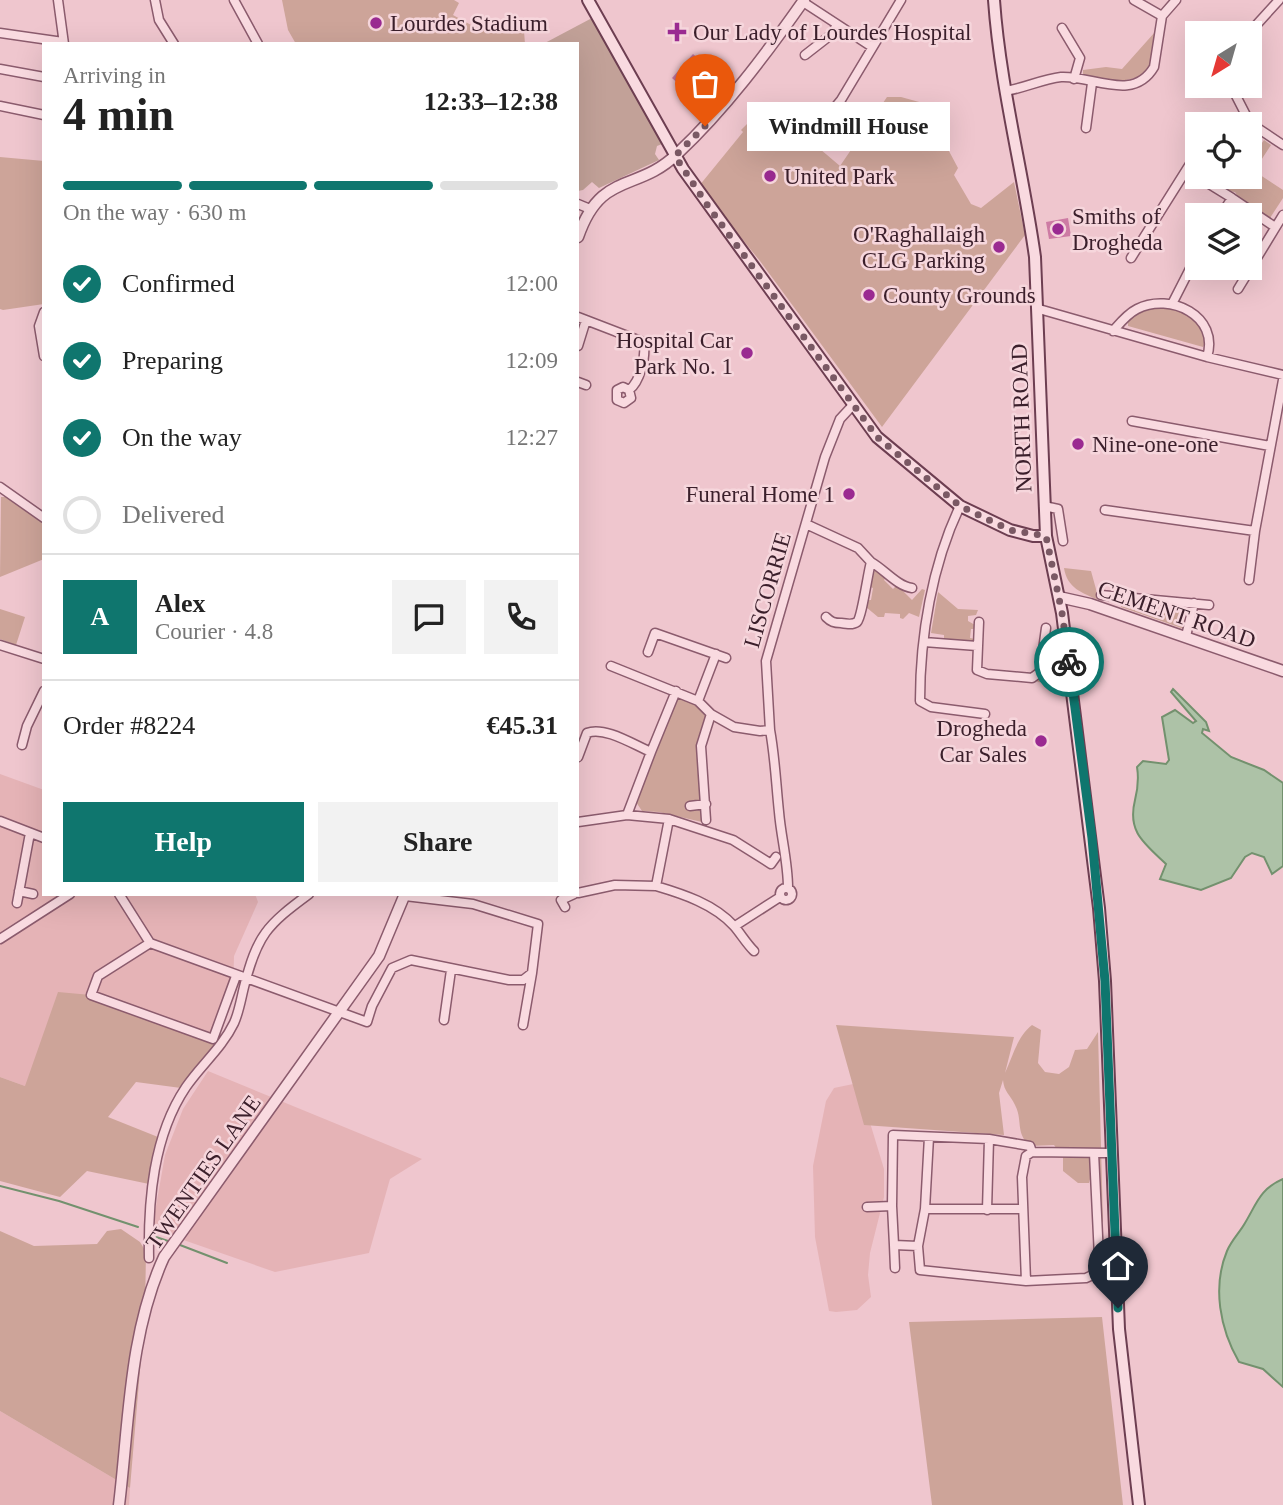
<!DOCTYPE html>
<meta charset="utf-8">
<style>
:root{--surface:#fff;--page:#f2f2f2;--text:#222;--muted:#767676;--line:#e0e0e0;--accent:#0f766e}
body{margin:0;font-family:"Times New Roman",serif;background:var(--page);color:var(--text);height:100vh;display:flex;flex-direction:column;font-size:26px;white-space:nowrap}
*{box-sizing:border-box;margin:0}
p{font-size:23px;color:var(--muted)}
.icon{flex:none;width:38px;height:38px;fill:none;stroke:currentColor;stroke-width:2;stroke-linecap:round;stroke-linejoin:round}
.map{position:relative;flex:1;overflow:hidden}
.drawer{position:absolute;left:42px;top:42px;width:537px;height:854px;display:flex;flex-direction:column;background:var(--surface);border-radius:0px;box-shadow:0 7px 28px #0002}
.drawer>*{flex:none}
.needle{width:46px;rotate:217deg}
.fabs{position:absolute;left:1185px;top:21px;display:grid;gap:14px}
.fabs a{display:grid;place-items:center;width:77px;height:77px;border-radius:0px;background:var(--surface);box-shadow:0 7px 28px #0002;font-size:35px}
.pin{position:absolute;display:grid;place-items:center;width:60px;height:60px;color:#fff;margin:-72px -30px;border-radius:50% 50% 50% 0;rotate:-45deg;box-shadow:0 0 7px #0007}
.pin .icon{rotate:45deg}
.courier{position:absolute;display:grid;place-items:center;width:70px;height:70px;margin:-35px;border:5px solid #0f766e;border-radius:50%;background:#fff;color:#222;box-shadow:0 2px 9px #0007}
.bubble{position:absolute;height:49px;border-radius:0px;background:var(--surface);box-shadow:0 7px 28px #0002;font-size:23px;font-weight:700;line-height:49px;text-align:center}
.summary em{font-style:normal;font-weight:700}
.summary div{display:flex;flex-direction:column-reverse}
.summary{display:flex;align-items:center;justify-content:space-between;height:119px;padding:0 21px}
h1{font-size:46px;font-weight:700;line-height:52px}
.bar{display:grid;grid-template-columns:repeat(4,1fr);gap:10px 7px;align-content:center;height:84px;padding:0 21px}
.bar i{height:9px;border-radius:5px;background:var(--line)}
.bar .on{background:var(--accent)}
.bar p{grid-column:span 4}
.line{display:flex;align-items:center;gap:18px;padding:0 21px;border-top:2px solid var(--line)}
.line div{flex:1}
.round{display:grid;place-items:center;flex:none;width:74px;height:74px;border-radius:0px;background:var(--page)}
ol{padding:0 21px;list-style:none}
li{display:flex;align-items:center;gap:21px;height:77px}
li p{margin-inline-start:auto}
li .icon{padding:7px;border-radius:50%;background:var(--accent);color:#fff;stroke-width:4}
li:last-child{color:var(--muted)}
li i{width:38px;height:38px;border:4px solid var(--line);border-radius:50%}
.button{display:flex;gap:14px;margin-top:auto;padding:14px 21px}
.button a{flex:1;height:80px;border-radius:0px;background:var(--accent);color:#fff;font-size:28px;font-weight:700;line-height:80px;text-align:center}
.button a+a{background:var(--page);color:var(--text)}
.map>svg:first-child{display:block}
.farmland{fill:#e5b3b6}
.green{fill:#cda499}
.cemetery{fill:#c2a198}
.water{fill:#adc2a7;stroke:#73916e;stroke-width:2}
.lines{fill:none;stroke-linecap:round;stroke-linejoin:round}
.stream{stroke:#73916e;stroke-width:2}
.building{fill:#cd7ba4}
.minor-casing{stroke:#8b5b6d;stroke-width:11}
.tertiary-casing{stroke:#8b5b6d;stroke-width:13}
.secondary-casing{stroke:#6d3e51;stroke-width:14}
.minor{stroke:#f9dae0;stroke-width:8}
.tertiary{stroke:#f9dae0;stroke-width:10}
.secondary{stroke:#f9dae0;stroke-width:10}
.done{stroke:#7a5964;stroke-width:7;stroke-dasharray:0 12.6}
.route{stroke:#0f766e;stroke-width:9}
.poi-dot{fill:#9a2a91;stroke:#f6d6dc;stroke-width:2.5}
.labels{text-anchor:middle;stroke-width:5;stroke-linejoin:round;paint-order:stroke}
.poi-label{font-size:23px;fill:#3b1f2b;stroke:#f6d6dc;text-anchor:start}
.street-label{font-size:23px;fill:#3b1f2b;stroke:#f6d6dc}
</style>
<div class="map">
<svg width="1283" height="1505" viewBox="0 0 1283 1505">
<rect width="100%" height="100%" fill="#efc6ce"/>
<path class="farmland" d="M 0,774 L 44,790 L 44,894 L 255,894 L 258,902 L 234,956 L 233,992 L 214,1054 L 25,1086 L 0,1077 Z
M 208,1071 L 422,1159 L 390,1179 L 369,1253 L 275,1272 L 152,1229 L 165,1155 L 183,1109 Z
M 858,1083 L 884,1169 L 884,1197 L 870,1253 L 868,1275 L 871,1297 L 857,1310 L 836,1312 L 829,1311 L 815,1237 L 813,1166 L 826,1101 L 834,1088 Z
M 0,1411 L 130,1488 L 129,1505 L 0,1505 Z"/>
<path class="green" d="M 282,0 L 454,0 L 459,3 L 453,15 L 480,30 L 524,31 L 525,44 L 296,44 L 288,30 Z
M 1155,32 C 1154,41 1155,52 1152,60 C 1142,89 1105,80 1083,76 L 1083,70 L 1106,67 L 1122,69 Z
M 887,97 L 901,97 L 930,105 L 942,138 L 958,168 L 954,175 L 971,204 L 981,208 L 1014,182 L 1025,235 L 882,427 L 760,261 L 699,186 L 743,132 L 741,130 L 767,104 L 840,166 Z
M 1264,140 L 1271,145 L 1254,171 L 1283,190 L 1283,198 L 1270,218 L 1239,198 L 1235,192 L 1227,191 L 1237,177 L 1250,177 L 1250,160 Z
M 0,157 L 44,161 L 44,304 L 3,310 L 0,309 Z
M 1164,306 C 1182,311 1216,323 1203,347 L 1128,326 L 1128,322 L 1137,313 Z
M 1,497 L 6,497 L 44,524 L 44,559 L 0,577 Z
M 1064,568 L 1091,571 L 1099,600 C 1082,593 1067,588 1064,568 Z
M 877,569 L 887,576 L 884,580 L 893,589 L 897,585 L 912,600 L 922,589 L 925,590 L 919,617 L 909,613 L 903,619 L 900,618 L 900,614 L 885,613 L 884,617 L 878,617 L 866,607 L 866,600 L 871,600 L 873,588 L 868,586 L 871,574 Z
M 938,592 L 958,609 L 978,610 L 976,615 L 968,616 L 968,621 L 975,625 L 976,629 L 971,629 L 970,638 L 975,639 L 973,642 L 944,640 L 944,635 L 931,633 Z
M 1121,601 L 1148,604 L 1148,610 L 1166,612 L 1167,606 L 1181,607 L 1188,614 L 1184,629 L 1121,607 Z
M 0,609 L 25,617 L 16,645 L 0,639 Z
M 1056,637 L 1063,684 L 1037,682 L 1044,668 L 1048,668 L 1049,660 L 1044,659 L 1048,639 Z
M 681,697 L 691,701 L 706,714 L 697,751 L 701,796 L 699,801 L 690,802 L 690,809 L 701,811 L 702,822 L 659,812 L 642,811 L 636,802 L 675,700 Z
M 58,992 L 91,995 L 213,1039 L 214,1054 L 193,1070 L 181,1088 L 136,1082 L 108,1117 L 158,1137 L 149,1184 L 87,1171 L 60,1197 L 0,1181 L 0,1077 L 25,1086 Z
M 836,1025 L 1014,1037 L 1005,1073 C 1013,1056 1017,1037 1032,1025 L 1041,1030 L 1038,1063 L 1045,1072 L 1059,1074 L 1069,1067 L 1075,1050 L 1087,1049 L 1098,1032 L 1103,1223 L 1094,1206 L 1092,1171 L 1089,1183 L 1078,1183 L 1063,1171 L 1063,1157 L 1054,1145 L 1030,1146 C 1015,1133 1023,1120 1015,1105 C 1010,1094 1004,1092 1003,1080 L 999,1093 L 1004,1135 L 864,1125 Z
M 121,1229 L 140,1242 L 146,1252 L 145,1311 L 130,1488 L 0,1411 L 0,1231 L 34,1246 L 97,1244 L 107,1231 Z
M 1102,1317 L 1123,1505 L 932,1505 L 909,1322 Z"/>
<path class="cemetery" d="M 592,18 L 662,144 L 657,146 L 655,154 L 659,160 L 599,188 L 592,182 L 583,190 L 578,191 L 578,44 L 543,44 Z"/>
<path class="water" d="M 1173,689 L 1206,722 L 1209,731 L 1203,729 L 1202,733 L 1231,757 L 1264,770 L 1283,783 L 1283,866 L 1272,874 L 1264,857 L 1252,853 L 1245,857 L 1231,878 L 1201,890 L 1160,879 L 1166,864 C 1144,843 1127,832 1135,800 C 1138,788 1139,779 1137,767 L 1143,761 L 1166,764 L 1169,760 L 1162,717 L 1175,710 L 1193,723 L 1196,721 L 1171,692 Z
M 1283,1179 L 1283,1387 L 1263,1369 L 1239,1362 C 1220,1329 1212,1287 1227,1251 C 1231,1241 1240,1232 1245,1223 C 1257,1203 1260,1189 1283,1179 Z"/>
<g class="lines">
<path class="stream" d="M 0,1186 L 59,1201 L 138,1227
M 153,1236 L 168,1241
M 180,1245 L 227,1263"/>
</g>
<path class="building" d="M 693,54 L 709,68 L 687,92 L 672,78 Z
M 1068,218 L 1071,236 L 1049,239 L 1046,222 Z"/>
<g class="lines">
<g class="minor-casing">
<path id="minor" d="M 58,0 L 64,44
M 155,0 L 159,20 L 174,44
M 234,0 L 258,44
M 1134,0 L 1162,16
M 803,2 L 872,47
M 1162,16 L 1176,0
M 1062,28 L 1080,58 L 1074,79
M 0,33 L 63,42
M 1249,33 L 1279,0
M 805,55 L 832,34 L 837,25
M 0,69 L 44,77
M 1231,86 L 1250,123 L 1283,145
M 1006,91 C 1024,88 1043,79 1061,77 C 1092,75 1133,103 1154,67 L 1162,16
M 0,106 L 44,115
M 1086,128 L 1092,83
M 815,137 L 821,124 L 841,100 L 901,0
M 1198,177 L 1232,198
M 578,204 L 590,209
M 1221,215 L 1232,198 L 1275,227
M 1131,258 L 1197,153
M 1238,289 L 1283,215
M 1172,304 L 1197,255
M 1039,309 L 1207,357 L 1283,375
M 44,312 L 39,326 L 44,356
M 578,317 L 643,342 C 647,355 640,382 629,390 L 631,398 L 624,403 L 617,400 L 617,390 L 623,387 L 629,390
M 1113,331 C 1120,323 1127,314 1137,309 C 1170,292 1220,316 1207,357
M 578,346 L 586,320
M 578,382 L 586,385
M 1132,421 L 1270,446
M 0,487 L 44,518
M 960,506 C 932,565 920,636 920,701 L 931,707 L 985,714
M 1044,506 L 1058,509 L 1063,541
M 1105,510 L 1255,531
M 806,524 L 858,548 L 871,562 C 868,572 862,617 857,622 C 853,625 847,624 841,623 C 834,623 831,622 826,617
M 871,562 C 884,569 897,586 912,588
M 1249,580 L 1255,531 L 1283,380
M 1101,595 L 1209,605
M 979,622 L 977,670 L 987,674 L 1032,678 L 1040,672 L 1046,628
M 1186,636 L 1194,603
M 924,642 L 977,646
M 0,645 L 44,659
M 648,652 L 655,633 L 726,658
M 611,666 L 698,701 L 711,714 L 734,727 L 760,731 L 770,730 L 766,661 L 825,457 L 840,419 L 853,405
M 698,701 L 716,654
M 770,730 C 775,757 776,784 779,812 C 781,837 788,862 788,888
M 22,745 L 27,726 L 44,691
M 578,757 L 587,733 C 605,726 634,745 651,752 L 676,691
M 690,806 L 706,804
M 669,819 L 733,840 L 771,864 L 776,857
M 706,820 L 701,746 L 711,714
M 0,821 L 44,838
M 578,822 L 627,815 L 651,752
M 656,886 C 683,894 714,904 734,926 C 741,934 746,943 754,951
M780 894a6 6 0 1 1 12 0a6 6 0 1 1-12 0Z
M 19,891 L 33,894
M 578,893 L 615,885 L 656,886 L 669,819 L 627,815
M 119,894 L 150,943
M 17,903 L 30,833
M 565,907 L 561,900 L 574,894
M 735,926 L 780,897
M 0,939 L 70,894
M 236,976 L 213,1039 L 91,995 L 98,976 L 150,943 L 367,1022 L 372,1006 L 392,968 L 411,960 L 509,980 L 523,980 L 532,973 L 538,924 L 473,904 L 405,896
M 444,1020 L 451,970
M 523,1025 L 532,973
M 892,1206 L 894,1245
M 867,1207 L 892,1206 L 893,1135 L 989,1139
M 925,1209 L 929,1137
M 1023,1209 L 925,1209 L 918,1246 L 920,1270 L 1026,1281 L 1086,1278 C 1097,1274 1098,1268 1099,1257 L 1094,1153
M 987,1210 L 989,1139 L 1030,1146 L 1032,1152 L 1111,1153
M 149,1258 C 148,1201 153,1136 186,1087 C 201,1065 222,1048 234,1023 C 239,1012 241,999 244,987 C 257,935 267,925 309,894
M 895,1268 L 894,1245 L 918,1246
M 1026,1281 L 1022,1177 L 1026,1156 L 1032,1152"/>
</g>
<g class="tertiary-casing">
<path id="tertiary" d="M 578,237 C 601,170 637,193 677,154 C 725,109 766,54 804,0
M 1059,597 L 1090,604 L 1283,671
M 119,1505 C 129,1423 129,1333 164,1257 L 379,956 L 405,894"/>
</g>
<g class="secondary-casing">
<path id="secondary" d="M 588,0 L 683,169 L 877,437 L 960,506 L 1010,530 L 1033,536 L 1046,536
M 994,0 C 1000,86 1023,171 1035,257 L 1046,536 L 1062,613 L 1099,908 L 1105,981 L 1119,1329 L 1139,1505"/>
</g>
<use href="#minor" class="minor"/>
<use href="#tertiary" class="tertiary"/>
<use href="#secondary" class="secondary"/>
</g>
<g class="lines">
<path class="done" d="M 705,126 L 675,156 L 708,206 L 877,437 L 960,506 L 1010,530 L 1046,536 L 1062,613 L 1069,662"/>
<path class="route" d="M 1069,662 L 1092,838 L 1105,981 L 1118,1308"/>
</g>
<g class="poi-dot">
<circle cx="376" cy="23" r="7"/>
<path d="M673.5 21.5h7v7h7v7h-7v7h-7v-7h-7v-7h7z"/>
<circle cx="770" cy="176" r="7"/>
<circle cx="1058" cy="229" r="7"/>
<circle cx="999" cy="247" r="7"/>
<circle cx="869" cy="295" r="7"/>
<circle cx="747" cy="353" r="7"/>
<circle cx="1078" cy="444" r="7"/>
<circle cx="849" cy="494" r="7"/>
<circle cx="1041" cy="741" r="7"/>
</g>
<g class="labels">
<g class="poi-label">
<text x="390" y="31">Lourdes Stadium</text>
<text x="693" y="40">Our Lady of Lourdes Hospital</text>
<text x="784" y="184">United Park</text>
<text x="1072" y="224">Smiths of<tspan x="1072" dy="26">Drogheda</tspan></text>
<text x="985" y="242" text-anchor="end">O'Raghallaigh<tspan x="985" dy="26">CLG Parking</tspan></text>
<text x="883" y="303">County Grounds</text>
<text x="733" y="348" text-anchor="end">Hospital Car<tspan x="733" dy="26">Park No. 1</tspan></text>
<text x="1092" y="452">Nine-one-one</text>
<text x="835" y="502" text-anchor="end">Funeral Home 1</text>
<text x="1027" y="736" text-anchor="end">Drogheda<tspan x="1027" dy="26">Car Sales</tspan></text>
</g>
<g class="street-label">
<text transform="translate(1021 418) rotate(-92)" y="8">NORTH ROAD</text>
<text transform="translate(767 590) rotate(-74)" y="8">LISCORRIE</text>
<text transform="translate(1177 614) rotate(19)" y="8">CEMENT ROAD</text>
<text transform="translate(203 1172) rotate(-55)" y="8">TWENTIES LANE</text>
</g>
</g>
</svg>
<div class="fabs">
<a><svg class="needle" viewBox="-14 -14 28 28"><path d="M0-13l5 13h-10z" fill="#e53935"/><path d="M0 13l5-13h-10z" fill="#767676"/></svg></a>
<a><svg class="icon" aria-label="locate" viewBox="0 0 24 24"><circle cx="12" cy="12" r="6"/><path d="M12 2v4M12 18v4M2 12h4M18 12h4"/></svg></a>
<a><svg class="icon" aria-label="layers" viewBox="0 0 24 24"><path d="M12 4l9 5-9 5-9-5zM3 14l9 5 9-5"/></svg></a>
</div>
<div class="pin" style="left:705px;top:126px;background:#ea580c"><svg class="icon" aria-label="bag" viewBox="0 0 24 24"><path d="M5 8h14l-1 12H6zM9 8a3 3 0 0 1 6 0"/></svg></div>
<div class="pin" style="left:1118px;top:1308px;background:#1f2937"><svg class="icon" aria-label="home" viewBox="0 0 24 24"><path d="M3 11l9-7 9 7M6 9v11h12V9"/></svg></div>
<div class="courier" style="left:1069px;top:662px"><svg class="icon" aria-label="bike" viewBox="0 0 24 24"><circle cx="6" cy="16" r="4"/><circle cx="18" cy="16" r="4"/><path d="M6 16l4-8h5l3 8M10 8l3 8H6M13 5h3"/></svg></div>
<div class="bubble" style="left:747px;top:102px;width:203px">Windmill House</div>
<section class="drawer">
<div class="summary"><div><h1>4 min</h1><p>Arriving in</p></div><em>12:33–12:38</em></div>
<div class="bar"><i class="on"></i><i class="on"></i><i class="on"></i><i></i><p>On the way · 630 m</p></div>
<ol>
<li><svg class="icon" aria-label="check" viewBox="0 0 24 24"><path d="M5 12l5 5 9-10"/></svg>Confirmed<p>12:00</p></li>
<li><svg class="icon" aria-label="check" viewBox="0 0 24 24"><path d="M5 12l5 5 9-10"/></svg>Preparing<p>12:09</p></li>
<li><svg class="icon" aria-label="check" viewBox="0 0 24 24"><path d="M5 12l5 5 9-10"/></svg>On the way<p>12:27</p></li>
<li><i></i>Delivered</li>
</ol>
<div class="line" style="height:126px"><b class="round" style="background:var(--accent);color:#fff">A</b><div><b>Alex</b><p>Courier · 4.8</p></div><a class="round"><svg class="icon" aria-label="chat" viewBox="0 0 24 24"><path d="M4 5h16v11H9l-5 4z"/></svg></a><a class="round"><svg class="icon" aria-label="phone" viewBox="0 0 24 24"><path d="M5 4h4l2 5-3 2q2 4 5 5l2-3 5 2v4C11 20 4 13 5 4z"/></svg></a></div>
<div class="line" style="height:91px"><div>Order #8224</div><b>€45.31</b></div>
<div class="button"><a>Help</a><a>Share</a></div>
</section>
</div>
